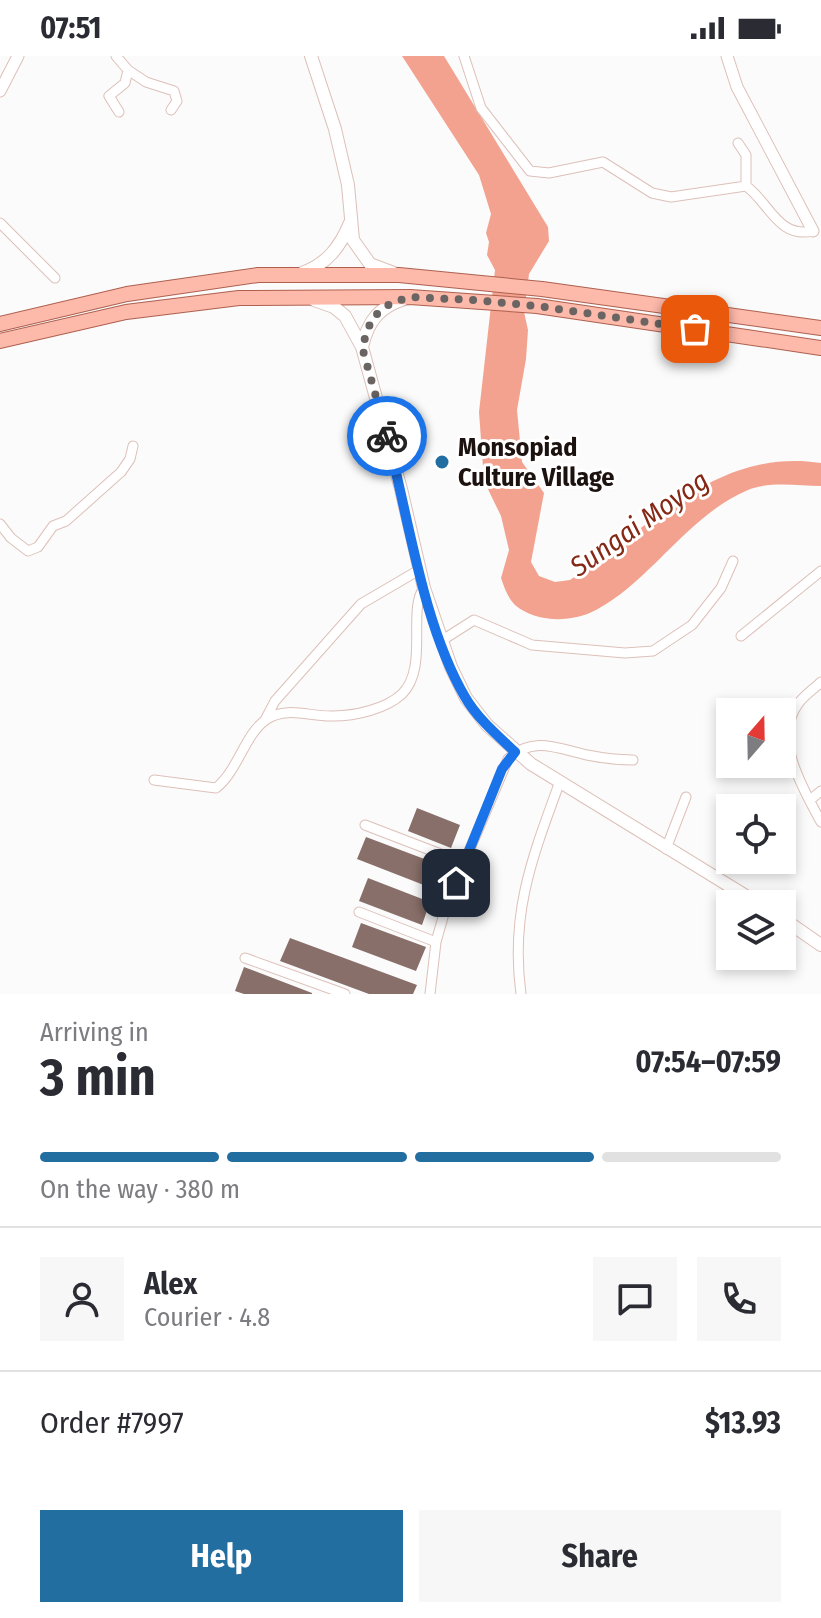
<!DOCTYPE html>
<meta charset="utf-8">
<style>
:root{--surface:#fff;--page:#f7f7f7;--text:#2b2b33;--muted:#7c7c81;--line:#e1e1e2;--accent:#236ea1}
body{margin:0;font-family:"Fira Sans Condensed",sans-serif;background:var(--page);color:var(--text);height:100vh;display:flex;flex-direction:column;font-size:30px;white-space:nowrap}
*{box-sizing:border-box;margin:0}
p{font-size:26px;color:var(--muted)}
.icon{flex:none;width:44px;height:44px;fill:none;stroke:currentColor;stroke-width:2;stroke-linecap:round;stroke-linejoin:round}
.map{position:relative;height:938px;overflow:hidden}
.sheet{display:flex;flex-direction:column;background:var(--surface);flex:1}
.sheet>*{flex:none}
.needle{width:52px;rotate:20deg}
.tools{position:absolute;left:716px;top:642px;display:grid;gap:16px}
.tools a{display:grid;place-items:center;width:80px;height:80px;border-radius:0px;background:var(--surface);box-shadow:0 4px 12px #0003;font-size:40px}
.pin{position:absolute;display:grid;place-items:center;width:68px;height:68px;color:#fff;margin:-34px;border-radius:16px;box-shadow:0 4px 12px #0006}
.courier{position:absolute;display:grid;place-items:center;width:80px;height:80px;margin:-40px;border:6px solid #1a73e8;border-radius:50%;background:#fff;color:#222;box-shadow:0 2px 10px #0007}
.head em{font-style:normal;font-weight:700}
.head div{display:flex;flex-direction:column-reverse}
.head{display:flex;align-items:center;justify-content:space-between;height:136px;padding:0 40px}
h1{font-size:52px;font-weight:700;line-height:60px}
.bar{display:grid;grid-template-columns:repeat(4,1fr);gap:12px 8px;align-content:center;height:96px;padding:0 40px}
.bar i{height:10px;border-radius:6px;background:var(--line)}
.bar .selected{background:var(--accent)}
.bar p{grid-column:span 4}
.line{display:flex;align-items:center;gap:20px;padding:0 40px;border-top:2px solid var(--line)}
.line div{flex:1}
.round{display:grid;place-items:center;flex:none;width:84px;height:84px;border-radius:0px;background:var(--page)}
.button{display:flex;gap:16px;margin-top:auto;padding:16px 40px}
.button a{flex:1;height:92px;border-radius:0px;background:var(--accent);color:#fff;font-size:32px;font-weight:700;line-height:92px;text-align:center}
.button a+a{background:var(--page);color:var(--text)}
.status{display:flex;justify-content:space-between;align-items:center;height:56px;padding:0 40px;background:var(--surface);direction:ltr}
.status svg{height:22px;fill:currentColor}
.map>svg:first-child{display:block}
.water{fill:#f3a28f}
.building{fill:#896f69}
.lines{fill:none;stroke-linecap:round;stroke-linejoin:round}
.minor-casing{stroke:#ddc0b9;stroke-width:11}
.tertiary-casing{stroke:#ddc0b9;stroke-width:13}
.secondary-casing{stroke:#ddc0b9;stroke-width:14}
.primary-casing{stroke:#ae604f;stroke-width:16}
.minor{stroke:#fff;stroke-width:9}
.tertiary{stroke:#fff;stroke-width:11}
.secondary{stroke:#fff;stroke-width:12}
.primary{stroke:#fdb9aa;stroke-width:14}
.done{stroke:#6a6462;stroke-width:8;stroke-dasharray:0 14.4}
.route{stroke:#1a73e8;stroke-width:10}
.poi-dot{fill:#236ea1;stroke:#fff;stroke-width:3}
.labels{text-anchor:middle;stroke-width:6;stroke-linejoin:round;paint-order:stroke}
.poi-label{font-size:26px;font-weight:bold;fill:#1c1210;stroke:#fff;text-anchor:start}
.water-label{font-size:28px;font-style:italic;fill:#852815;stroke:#fff}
</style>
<div class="status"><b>07:51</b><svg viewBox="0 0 49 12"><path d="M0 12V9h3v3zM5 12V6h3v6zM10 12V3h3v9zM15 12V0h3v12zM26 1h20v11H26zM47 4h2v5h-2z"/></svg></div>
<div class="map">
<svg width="821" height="938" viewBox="0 0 821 938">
<rect width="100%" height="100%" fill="#fbfbfb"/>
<path class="water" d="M 402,0 L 444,0 L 548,171 L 549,185 L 529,218 L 524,256 L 528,274 L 526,303 L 517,354 L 522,406 L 544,437 L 531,506 L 539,520 L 555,526 L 570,524 C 650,472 717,391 821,407 L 821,430 C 798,430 770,425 748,434 C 688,459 651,525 596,554 C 572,567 536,567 515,549 C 508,542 504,531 501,522 L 509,494 L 501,460 L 484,425 L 479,356 L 495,214 L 487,199 L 489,186 L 486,177 L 491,158 L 479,119 Z"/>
<path class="building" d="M 417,752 L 460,769 L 451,792 L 408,775 Z
M 366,781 L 443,810 L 434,833 L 357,803 Z
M 368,822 L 430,846 L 422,869 L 359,845 Z
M 361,867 L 426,891 L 416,915 L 352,891 Z
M 290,882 L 417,929 L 413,938 L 369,938 L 280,905 Z
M 244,911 L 312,937 L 312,938 L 244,938 L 235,935 Z"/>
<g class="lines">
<g class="minor-casing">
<path id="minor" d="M 116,0 L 128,14 L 125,27 L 109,40 L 119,56
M 464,0 L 481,52 L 530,115 L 549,117 L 603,106 L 652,137 L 671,141 L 746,130
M 128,14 L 146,26 L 174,35 L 177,45 L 171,54
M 738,87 L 746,99 L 746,130 C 769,146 778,183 813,175
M 0,167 L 55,222
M 0,468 L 11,482 L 28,495 L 38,491 L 53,470 L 66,465 L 121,416 L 130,403 L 133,390
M 741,580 L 821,515
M 441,585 L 474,564 L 532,589 L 625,597 L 653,595 L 692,569 L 721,532 L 733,505
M 821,626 C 814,633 804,639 798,648 C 772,683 804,734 821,766
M 265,664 L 275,645 L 361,548 L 419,514
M 154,724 L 216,732 C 238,715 245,677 267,663 C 287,650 311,661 333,660 C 355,660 386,653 402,638 C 429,612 407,553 424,532
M 810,744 L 821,735
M 365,769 L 464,807
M 666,793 L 686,741
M 359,856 L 436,886
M 245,902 L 345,938
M 430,938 L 436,886 L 447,847 L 508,703 C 533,679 559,693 587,699 C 602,702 617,704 633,704
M 521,938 C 510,858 532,802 559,728"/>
</g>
<g class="tertiary-casing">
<path id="tertiary" d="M 727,0 L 737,31 L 813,175
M 0,35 L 18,0"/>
</g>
<g class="secondary-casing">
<path id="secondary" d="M 311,0 L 335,73 L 348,129 L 353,184 L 370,208 L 394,217
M 302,217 C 327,208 340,191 350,167
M 314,244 L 334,251 L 345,260 L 362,291 L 401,433 L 424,532 L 451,611 L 466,642 L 487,669 L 531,708 L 759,848
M 362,291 C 368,265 379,251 404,243
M 782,862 L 821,889"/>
</g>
<g class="primary-casing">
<path id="primary" d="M 0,268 L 127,238 L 258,219 L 399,219 L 542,233 L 821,272
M 0,285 L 126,256 L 239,242 L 410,241 L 537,250 L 821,292"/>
</g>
<use href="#minor" class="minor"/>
<use href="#tertiary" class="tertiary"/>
<use href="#secondary" class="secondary"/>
<use href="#primary" class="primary"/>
</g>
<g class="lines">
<path class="done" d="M 387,380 L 362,291 L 372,262 L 391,247 L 410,241 L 473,244 L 537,250 L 695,273"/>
<path class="route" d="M 387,380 C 409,462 422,567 465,641 C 477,662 497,679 515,696 L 502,713 L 456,827"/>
</g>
<circle class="poi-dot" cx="442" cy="406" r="8"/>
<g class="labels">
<g class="poi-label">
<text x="458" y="400">Monsopiad<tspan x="458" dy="30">Culture Village</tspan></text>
</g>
<g class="water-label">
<text transform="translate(639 467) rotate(-35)" y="10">Sungai Moyog</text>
</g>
</g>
</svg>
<div class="tools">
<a><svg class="needle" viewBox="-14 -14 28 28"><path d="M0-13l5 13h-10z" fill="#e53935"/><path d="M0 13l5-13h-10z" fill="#7c7c81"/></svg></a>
<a><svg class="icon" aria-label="locate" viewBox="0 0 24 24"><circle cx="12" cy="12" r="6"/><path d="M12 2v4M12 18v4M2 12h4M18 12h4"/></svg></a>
<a><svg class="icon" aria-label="layers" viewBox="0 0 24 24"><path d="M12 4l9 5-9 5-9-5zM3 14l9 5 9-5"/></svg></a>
</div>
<div class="pin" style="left:695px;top:273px;background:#ea580c"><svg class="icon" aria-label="bag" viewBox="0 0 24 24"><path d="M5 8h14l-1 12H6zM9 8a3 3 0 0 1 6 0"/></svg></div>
<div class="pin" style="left:456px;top:827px;background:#1f2937"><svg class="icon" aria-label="home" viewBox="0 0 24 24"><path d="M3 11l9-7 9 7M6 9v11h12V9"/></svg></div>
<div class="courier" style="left:387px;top:380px"><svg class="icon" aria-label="bike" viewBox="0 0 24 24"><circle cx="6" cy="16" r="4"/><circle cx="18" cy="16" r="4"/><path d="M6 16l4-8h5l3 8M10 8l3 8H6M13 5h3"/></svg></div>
</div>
<section class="sheet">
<div class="head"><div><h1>3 min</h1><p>Arriving in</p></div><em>07:54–07:59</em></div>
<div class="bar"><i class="selected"></i><i class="selected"></i><i class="selected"></i><i></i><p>On the way · 380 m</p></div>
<div class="line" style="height:144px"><a class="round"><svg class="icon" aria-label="person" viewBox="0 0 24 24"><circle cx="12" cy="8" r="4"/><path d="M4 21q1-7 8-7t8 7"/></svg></a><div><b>Alex</b><p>Courier · 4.8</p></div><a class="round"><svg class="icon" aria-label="chat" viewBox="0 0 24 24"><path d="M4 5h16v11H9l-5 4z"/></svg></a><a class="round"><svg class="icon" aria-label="phone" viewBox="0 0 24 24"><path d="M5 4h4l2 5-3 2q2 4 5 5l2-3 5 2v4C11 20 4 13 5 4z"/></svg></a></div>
<div class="line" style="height:104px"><div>Order #7997</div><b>$13.93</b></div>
<div class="button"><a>Help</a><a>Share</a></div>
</section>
